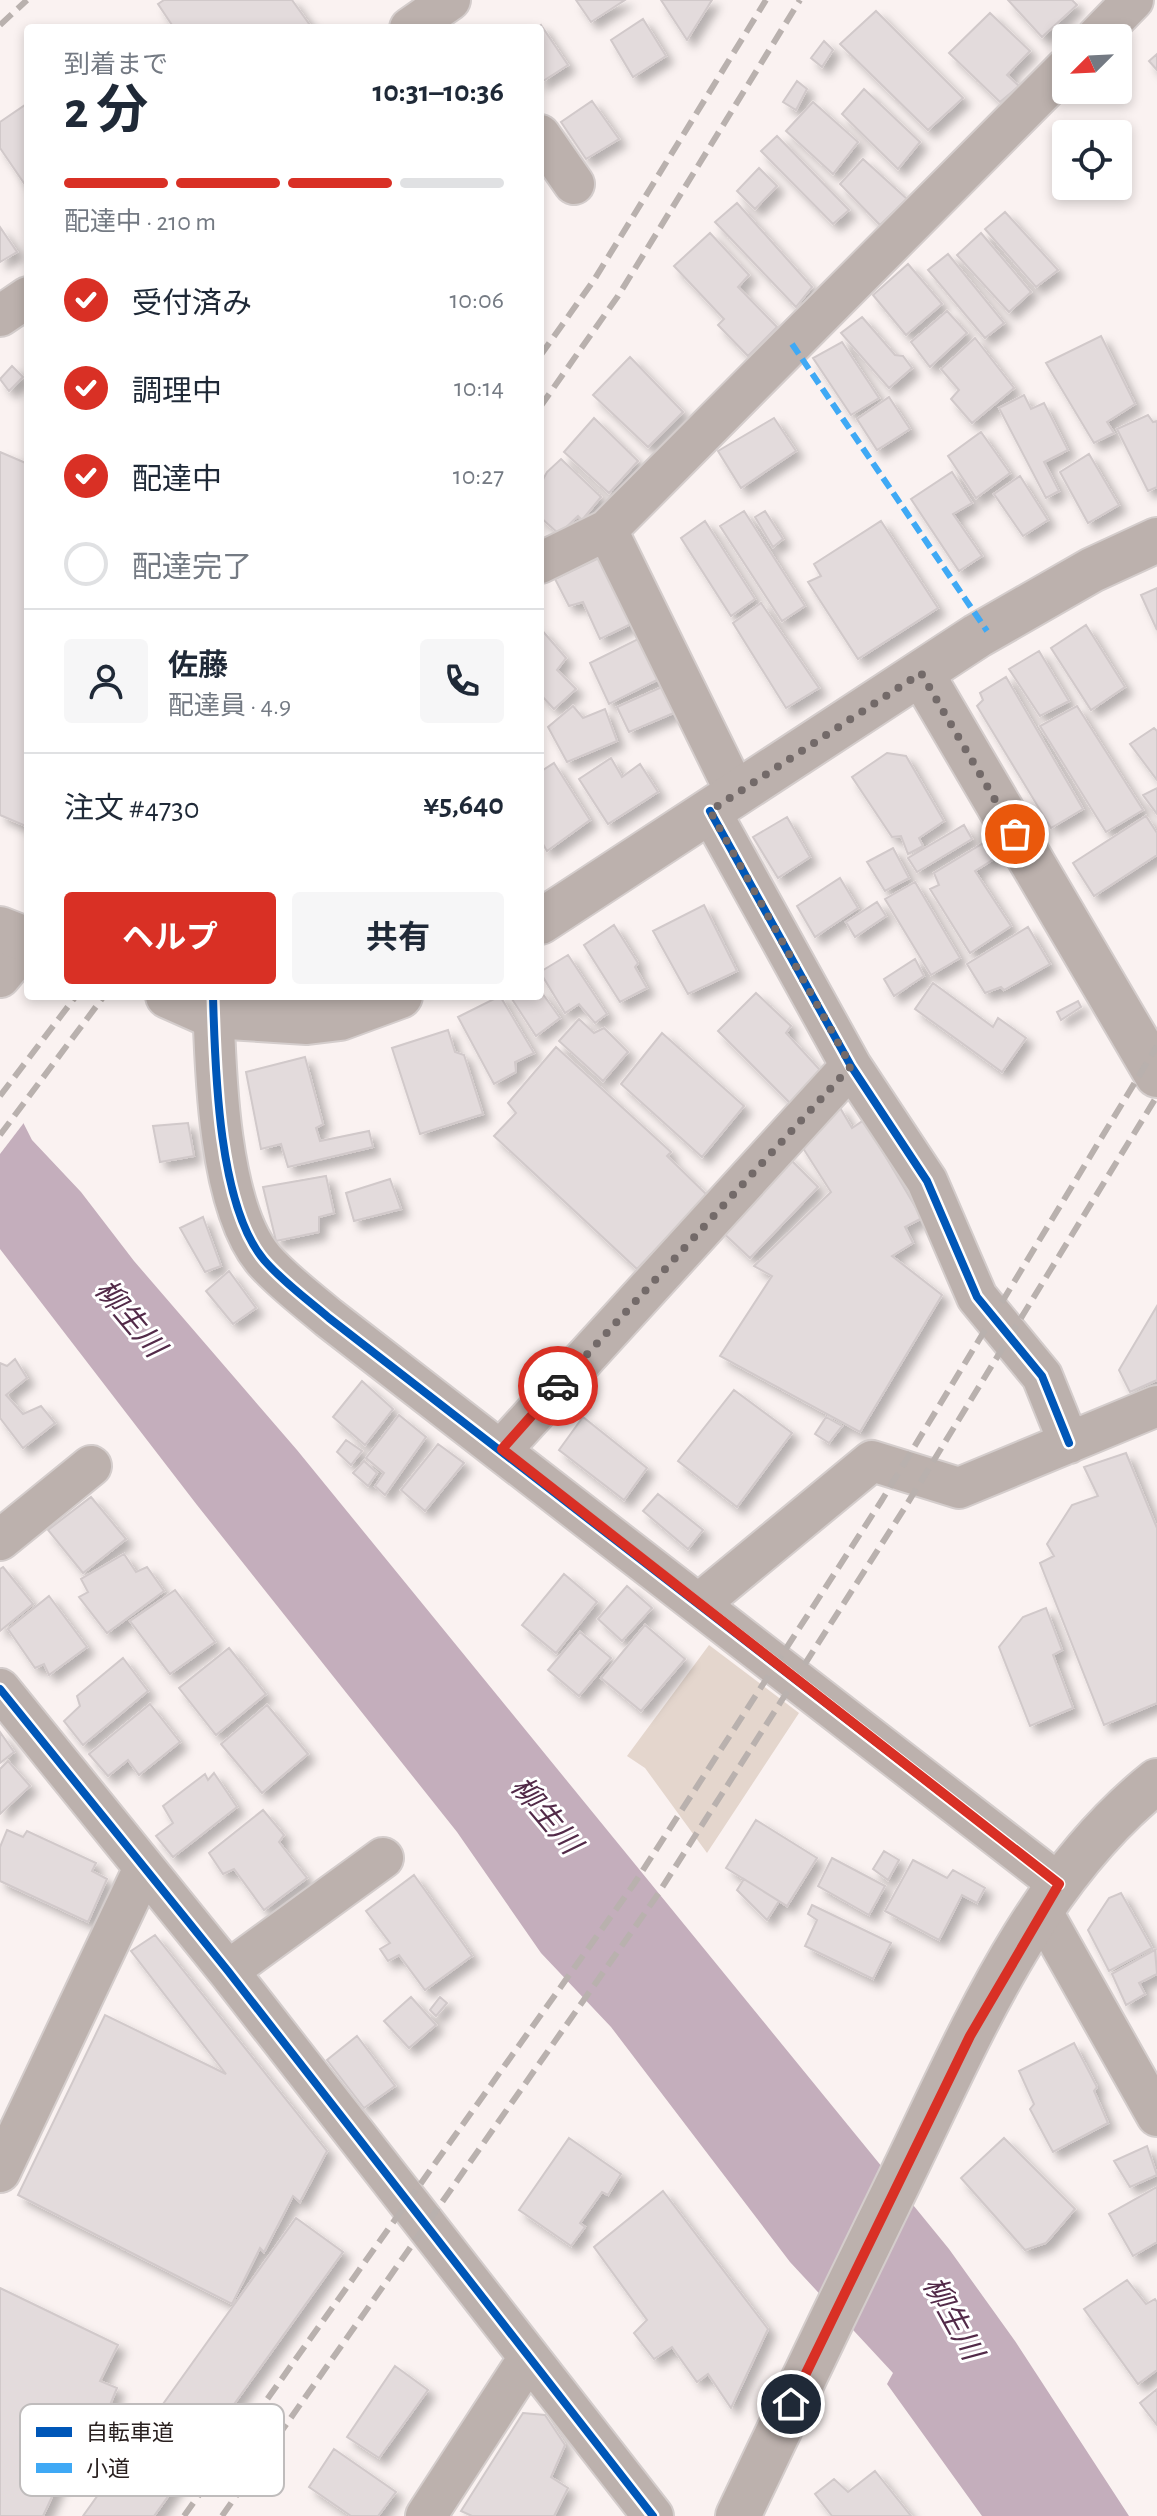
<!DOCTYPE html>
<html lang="ja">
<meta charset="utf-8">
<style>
:root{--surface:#fff;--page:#f6f6f7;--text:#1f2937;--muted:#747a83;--line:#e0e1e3;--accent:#d93025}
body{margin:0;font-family:"Alegreya Sans","Noto Sans JP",sans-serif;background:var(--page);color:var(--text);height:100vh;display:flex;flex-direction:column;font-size:30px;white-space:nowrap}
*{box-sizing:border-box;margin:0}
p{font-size:26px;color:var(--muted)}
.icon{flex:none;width:44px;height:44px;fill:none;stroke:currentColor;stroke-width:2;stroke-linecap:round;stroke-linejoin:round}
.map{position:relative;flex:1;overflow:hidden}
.drawer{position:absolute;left:24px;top:24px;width:520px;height:976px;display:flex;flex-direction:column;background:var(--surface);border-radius:8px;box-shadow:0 4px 12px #0003}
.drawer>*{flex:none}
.needle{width:52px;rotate:246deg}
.tools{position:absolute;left:1052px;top:24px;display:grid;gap:16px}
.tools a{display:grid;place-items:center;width:80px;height:80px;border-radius:8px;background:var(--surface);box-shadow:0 4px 12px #0003;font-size:40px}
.pin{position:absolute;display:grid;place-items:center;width:68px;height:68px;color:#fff;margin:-34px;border:4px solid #fff;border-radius:50%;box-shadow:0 2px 8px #0007}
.courier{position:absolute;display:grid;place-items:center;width:80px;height:80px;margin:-40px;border:6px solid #d93025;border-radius:50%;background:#fff;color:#222;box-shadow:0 2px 10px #0007}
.overview em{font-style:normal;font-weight:700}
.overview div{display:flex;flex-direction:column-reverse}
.overview{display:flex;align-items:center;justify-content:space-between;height:136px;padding:0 40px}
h1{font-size:52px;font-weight:700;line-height:60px}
.bar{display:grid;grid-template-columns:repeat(4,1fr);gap:12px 8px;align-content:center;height:96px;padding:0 40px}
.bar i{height:10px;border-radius:6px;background:var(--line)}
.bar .selected{background:var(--accent)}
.bar p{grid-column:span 4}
.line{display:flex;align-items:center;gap:20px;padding:0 40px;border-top:2px solid var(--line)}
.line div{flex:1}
.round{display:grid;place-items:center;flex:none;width:84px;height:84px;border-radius:8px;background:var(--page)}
ol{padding:0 40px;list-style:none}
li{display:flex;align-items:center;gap:24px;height:88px}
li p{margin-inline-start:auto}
li .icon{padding:8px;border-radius:50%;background:var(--accent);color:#fff;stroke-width:4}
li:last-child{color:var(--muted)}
li i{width:44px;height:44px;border:4px solid var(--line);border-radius:50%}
.primary-button{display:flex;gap:16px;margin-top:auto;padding:16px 40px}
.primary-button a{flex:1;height:92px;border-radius:8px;background:var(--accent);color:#fff;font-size:32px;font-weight:700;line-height:92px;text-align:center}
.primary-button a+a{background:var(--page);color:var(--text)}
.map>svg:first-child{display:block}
.green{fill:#e4d6cd}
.water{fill:#c4aebc}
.pier{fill:#faf2f1}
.building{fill:#e3dbdc;stroke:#d1c9ca;stroke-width:2;filter:url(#shadow)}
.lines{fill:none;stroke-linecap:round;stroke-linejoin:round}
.minor-casing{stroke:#d4cdcc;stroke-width:44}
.tertiary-casing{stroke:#d4cdcc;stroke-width:48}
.minor{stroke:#bcb1ad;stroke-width:40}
.tertiary{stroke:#bcb1ad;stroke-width:44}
.rail{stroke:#b9b1ae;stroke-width:6;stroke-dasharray:16 8;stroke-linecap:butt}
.quiet{stroke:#3fa9f5;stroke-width:6;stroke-dasharray:12 6;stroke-linecap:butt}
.cycleway-casing{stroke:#fff;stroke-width:13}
.cycleway{stroke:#0057b8;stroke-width:8}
.done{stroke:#736a69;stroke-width:8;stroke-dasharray:0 14.4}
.route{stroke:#d93025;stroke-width:10}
.labels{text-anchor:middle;stroke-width:6;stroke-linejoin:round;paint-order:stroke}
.water-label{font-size:30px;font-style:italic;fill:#522a48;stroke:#fff}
.key{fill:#fff;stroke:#bfbcbc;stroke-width:2}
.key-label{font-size:22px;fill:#2a2120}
</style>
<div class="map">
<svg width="1157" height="2516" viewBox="0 0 1157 2516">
<defs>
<filter id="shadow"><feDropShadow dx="7" dy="7" stdDeviation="4" flood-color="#0004"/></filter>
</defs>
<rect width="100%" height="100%" fill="#faf2f1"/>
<path class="green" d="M 709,1645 L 799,1713 L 707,1853 L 645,1768 L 627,1756 Z"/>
<path class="water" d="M 0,1077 L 32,1140 L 81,1192 L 134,1261 L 297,1450 L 949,2249 L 1015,2341 L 1129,2516 L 982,2516 L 887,2384 L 893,2373 L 790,2262 L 611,2027 L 541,1953 L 457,1832 L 197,1505 L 0,1249 Z"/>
<path class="pier" d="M 0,1073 L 26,1120 L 0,1154 Z"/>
<path class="building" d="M 164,0 L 292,0 L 312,28 L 174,28 L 158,4 Z
M 576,0 L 625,0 L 591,22 Z
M 661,0 L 712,0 L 687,40 Z
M 1008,0 L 1072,0 L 1077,5 L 1042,37 Z
M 876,11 L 963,98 L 928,130 L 840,44 Z
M 990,13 L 1030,51 L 1007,75 L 1019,86 L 1000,102 L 949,53 Z
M 643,19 L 666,56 L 633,77 L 611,40 Z
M 541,25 L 568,65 L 540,83 L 537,28 Z
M 824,41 L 833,50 L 822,67 L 811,58 Z
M 1157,54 L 1157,70 L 1149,61 Z
M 797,81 L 807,89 L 796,110 L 783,102 Z
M 864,89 L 920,142 L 898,169 L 842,114 Z
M 592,101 L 619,139 L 586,159 L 561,122 Z
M 813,102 L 858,142 L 833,174 L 786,131 Z
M 28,103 L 28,189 L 0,148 L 0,122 Z
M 777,136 L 849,210 L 833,224 L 761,151 Z
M 863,159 L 907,199 L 880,225 L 840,184 Z
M 759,168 L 777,186 L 755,209 L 737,191 Z
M 737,203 L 812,287 L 796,307 L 715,222 Z
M 1005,212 L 1058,270 L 1036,287 L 985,229 Z
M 0,227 L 17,252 L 0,262 Z
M 710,233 L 749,275 L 738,287 L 777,327 L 748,356 L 718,325 L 724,319 L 674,266 Z
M 981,233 L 1031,292 L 1009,312 L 957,255 Z
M 948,254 L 1004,323 L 985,338 L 928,270 Z
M 908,264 L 942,304 L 906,335 L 873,295 Z
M 947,311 L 967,333 L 930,367 L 911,342 Z
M 862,317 L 895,355 L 903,356 L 912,368 L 889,388 L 841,333 Z
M 1101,336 L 1135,404 L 1107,422 L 1114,433 L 1094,443 L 1046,363 Z
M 975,338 L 1014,388 L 972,423 L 951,399 L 959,390 L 941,369 Z
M 842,342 L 879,398 L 851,415 L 813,358 Z
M 630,357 L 683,412 L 648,447 L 593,395 Z
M 12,366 L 23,377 L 9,391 L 0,379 Z
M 1024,395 L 1031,409 L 1044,403 L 1068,450 L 1044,462 L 1059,491 L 1046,498 L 999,408 Z
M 889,397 L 910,429 L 877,450 L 857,419 Z
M 1148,415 L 1153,422 L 1157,421 L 1157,487 L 1148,491 L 1117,429 Z
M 594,418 L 638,461 L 609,493 L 564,452 Z
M 774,418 L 796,451 L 741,488 L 718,451 Z
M 981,432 L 1010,473 L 976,498 L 948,456 Z
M 0,452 L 28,464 L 28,827 L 0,815 Z
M 1089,454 L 1119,505 L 1088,523 L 1060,472 Z
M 561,459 L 601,497 L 582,520 L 578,516 L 559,534 L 540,517 L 540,485 L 547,472 Z
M 952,472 L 972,503 L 953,514 L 982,556 L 959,571 L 911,499 Z
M 1020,476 L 1048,520 L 1023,536 L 994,494 Z
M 744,511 L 805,606 L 782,621 L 720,526 Z
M 765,511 L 783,539 L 773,547 L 755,517 Z
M 705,521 L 755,599 L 731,616 L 681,538 Z
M 881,521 L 938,608 L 858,659 L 808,582 L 821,576 L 814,564 Z
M 601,557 L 635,622 L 600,639 L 583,602 L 569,606 L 555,579 Z
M 1157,588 L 1157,630 L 1141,595 Z
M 761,603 L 819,688 L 786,708 L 733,623 Z
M 1086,625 L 1125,687 L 1091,710 L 1051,648 Z
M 540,628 L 566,658 L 557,670 L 576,689 L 554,709 L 540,694 Z
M 642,637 L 661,678 L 609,704 L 590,663 Z
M 1039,651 L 1069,701 L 1040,716 L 1009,669 Z
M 1006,677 L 1083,809 L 1051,828 L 977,706 L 983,700 L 980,693 Z
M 664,686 L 676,712 L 629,732 L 617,707 Z
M 573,706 L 583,718 L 605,709 L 617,741 L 567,762 L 548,727 Z
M 1077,706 L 1143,810 L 1106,832 L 1040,726 Z
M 1154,728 L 1157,731 L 1157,780 L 1130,744 Z
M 887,753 L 906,756 L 944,821 L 919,838 L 923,846 L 908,854 L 901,836 L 892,837 L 852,777 Z
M 611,758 L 622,777 L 640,764 L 658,792 L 608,824 L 579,779 Z
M 554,763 L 590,820 L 547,851 L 540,839 L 540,772 Z
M 1157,788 L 1157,814 L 1143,795 Z
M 1146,816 L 1157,833 L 1157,855 L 1094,896 L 1073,863 Z
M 787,817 L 810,857 L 778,878 L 753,837 Z
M 964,825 L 972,839 L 917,872 L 908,858 Z
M 985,842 L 994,859 L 975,871 L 1011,926 L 970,953 L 930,889 L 939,885 L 934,873 Z
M 893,848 L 909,878 L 885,891 L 867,862 Z
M 840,878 L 858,908 L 815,937 L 797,906 Z
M 915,882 L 960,958 L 931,975 L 885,899 Z
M 877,902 L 886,916 L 855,937 L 846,922 Z
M 704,905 L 737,971 L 688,994 L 653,931 Z
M 614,925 L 638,963 L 635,967 L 647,988 L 620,1002 L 584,945 Z
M 1028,927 L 1050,964 L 1004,990 L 1001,987 L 985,993 L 967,964 Z
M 568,955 L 607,1014 L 595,1023 L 579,1004 L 565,1013 L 540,972 Z
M 915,959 L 924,976 L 894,996 L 884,979 Z
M 933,983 L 993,1027 L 998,1018 L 1026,1038 L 1002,1072 L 915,1009 Z
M 540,990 L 560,1018 L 536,1036 L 510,996 L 540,996 Z
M 756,993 L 791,1026 L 786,1033 L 820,1070 L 790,1103 L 718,1031 Z
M 500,996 L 534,1053 L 515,1062 L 516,1072 L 494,1084 L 458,1017 Z
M 1078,1001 L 1081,1007 L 1061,1020 L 1057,1012 Z
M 579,1019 L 594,1033 L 604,1028 L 628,1052 L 603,1081 L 559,1041 Z
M 448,1030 L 455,1052 L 464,1055 L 483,1114 L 420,1134 L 392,1048 Z
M 662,1033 L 744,1106 L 702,1157 L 621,1084 Z
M 556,1047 L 671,1152 L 667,1156 L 707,1195 L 637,1269 L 494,1136 L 516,1113 L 508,1103 Z
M 305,1057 L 323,1124 L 316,1128 L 320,1141 L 369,1131 L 373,1147 L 288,1167 L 281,1144 L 261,1149 L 246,1072 Z
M 839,1106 L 852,1128 L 864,1120 L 922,1218 L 905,1227 L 913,1243 L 892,1256 L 942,1295 L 860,1432 L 720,1356 L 772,1276 L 754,1266 L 831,1192 L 801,1145 Z
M 188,1123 L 194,1156 L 160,1162 L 153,1126 Z
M 785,1154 L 818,1187 L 750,1258 L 718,1228 Z
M 326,1176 L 334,1213 L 319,1217 L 319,1232 L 276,1241 L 263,1187 Z
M 390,1179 L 401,1209 L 354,1221 L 346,1193 Z
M 203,1217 L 221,1266 L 205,1272 L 180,1228 Z
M 229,1271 L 256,1308 L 233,1324 L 206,1291 Z
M 1157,1306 L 1157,1380 L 1130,1392 L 1119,1370 Z
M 15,1359 L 27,1378 L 6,1395 L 23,1414 L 41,1406 L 55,1423 L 23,1448 L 0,1418 L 0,1363 L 7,1366 Z
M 362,1381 L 393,1409 L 365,1445 L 333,1417 Z
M 734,1390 L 792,1433 L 737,1507 L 678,1461 Z
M 399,1415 L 426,1437 L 385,1495 L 375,1486 L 384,1473 L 366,1458 Z
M 583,1417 L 647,1468 L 624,1500 L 559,1450 Z
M 826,1417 L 842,1426 L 829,1443 L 815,1434 Z
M 346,1440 L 362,1451 L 351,1465 L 337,1452 Z
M 438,1444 L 464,1463 L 425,1511 L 401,1490 Z
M 1126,1453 L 1157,1528 L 1157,1703 L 1104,1725 L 1040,1563 L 1054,1556 L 1047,1544 L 1072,1505 L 1098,1496 L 1084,1467 Z
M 364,1461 L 377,1473 L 368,1486 L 353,1473 Z
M 658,1494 L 703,1530 L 688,1549 L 643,1511 Z
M 91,1497 L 126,1539 L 83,1573 L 48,1530 Z
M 124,1554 L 136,1572 L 147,1567 L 164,1591 L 107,1633 L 79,1597 L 88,1592 L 81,1579 Z
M 3,1567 L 33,1604 L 0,1631 L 0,1569 Z
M 564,1574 L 597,1602 L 556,1653 L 522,1625 Z
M 627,1586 L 652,1608 L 622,1641 L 598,1619 Z
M 175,1590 L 215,1642 L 170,1674 L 130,1621 Z
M 49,1596 L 87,1647 L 49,1675 L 44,1664 L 35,1668 L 8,1629 Z
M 1046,1608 L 1062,1650 L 1053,1655 L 1073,1708 L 1030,1726 L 999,1647 L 1023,1617 Z
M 645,1625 L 685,1659 L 641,1711 L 601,1678 Z
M 580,1632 L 611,1658 L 579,1696 L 548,1670 Z
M 229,1648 L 266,1694 L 216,1735 L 179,1688 Z
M 123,1658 L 148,1691 L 83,1745 L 64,1721 L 80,1706 L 77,1696 Z
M 150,1704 L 180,1742 L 139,1775 L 128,1760 L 108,1776 L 89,1754 Z
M 267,1705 L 308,1754 L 262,1793 L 221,1744 Z
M 0,1732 L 14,1752 L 0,1763 Z
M 8,1761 L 30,1786 L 0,1814 L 0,1769 Z
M 214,1773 L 237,1807 L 173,1857 L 156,1836 L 173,1823 L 163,1806 L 205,1774 L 208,1780 Z
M 263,1810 L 284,1835 L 279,1842 L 307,1878 L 264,1910 L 234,1869 L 223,1874 L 209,1853 Z
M 756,1820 L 817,1858 L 787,1906 L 726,1868 Z
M 7,1830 L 23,1837 L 27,1831 L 96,1863 L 92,1871 L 107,1879 L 88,1922 L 0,1881 L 0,1847 Z
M 884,1851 L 899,1860 L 888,1880 L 873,1869 Z
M 832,1858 L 885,1886 L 869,1915 L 818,1886 Z
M 913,1860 L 947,1878 L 953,1870 L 985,1888 L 977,1903 L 962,1895 L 939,1940 L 885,1911 Z
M 414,1875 L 472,1956 L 425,1990 L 399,1955 L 388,1961 L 380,1949 L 390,1943 L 366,1911 Z
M 744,1879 L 779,1901 L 767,1920 L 737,1890 Z
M 1121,1893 L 1152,1948 L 1109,1971 L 1088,1930 L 1109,1898 Z
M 812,1905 L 891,1943 L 873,1979 L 805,1946 L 817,1920 L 808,1914 Z
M 155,1935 L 327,2151 L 300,2202 L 293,2196 L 264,2252 L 260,2248 L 232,2304 L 18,2195 L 105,2015 L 226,2074 L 131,1951 Z
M 1155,1950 L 1157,1974 L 1139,1983 L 1145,1994 L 1126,2005 L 1112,1974 Z
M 411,1997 L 436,2025 L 409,2048 L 384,2021 Z
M 440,1997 L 447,2003 L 436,2016 L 430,2010 Z
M 357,2036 L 395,2086 L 364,2108 L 327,2060 Z
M 1074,2043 L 1097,2087 L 1094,2091 L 1108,2123 L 1053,2152 L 1030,2109 L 1034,2104 L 1019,2071 Z
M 569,2138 L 621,2174 L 608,2195 L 602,2192 L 580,2223 L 585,2227 L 571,2246 L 519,2210 Z
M 1004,2138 L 1075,2209 L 1046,2243 L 1025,2250 L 961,2178 Z
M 1147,2146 L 1157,2175 L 1130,2187 L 1114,2161 Z
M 1157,2187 L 1157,2242 L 1133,2256 L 1109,2214 Z
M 663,2191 L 768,2329 L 731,2408 L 708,2374 L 697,2382 L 672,2347 L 654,2359 L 634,2333 L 647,2320 L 594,2247 Z
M 296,2218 L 343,2252 L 154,2516 L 83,2516 Z
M 1127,2280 L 1146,2304 L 1155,2299 L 1157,2302 L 1157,2370 L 1138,2384 L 1084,2309 Z
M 0,2288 L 118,2345 L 100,2381 L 117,2388 L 81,2475 L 66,2467 L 43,2516 L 0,2516 Z
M 395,2366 L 428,2390 L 379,2458 L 347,2437 Z
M 1157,2389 L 1157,2425 L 1140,2403 Z
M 523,2413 L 545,2415 L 565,2445 L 551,2477 L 568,2488 L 554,2516 L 472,2516 L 461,2511 Z
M 334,2449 L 396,2492 L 378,2516 L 351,2516 L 309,2487 Z
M 875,2471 L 911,2516 L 832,2516 L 815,2494 L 834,2479 L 848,2492 Z"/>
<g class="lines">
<g class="minor-casing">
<path id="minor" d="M 410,28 L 450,0
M 1096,38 L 1133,0
M 540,135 L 574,184
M 0,316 L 28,297
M 607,530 L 736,793
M 540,563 L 607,530 L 1066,68
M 710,811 L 851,1066 L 927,1181 L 977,1297 L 1042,1376 L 1069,1443
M 0,977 L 28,943
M 213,996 C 215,1067 218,1206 264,1260 C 283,1282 308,1300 329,1318 L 1059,1884
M 502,1449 L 851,1066
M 0,1540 L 91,1466
M 700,1603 L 872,1461 L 959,1488 L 1157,1406
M 0,1689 L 228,1971 L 653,2516
M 1041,1910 L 1157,2116
M 228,1971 L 383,1858
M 0,2172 L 143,1870
M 426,2516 L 528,2359"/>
</g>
<g class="tertiary-casing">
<path id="tertiary" d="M 921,673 L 1157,1075
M 540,922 L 977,636 L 1092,570 L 1157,540
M 0,929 L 28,940
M 168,996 L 213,1016 L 307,1022 L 340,1018 L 400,996
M 738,2516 C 793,2400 848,2286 904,2171 C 971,2033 1034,1879 1157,1781"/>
</g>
<use href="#minor" class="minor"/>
<use href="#tertiary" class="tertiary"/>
<path class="rail" d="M 0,25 L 27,0
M 540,356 L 594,280 L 766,0
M 540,407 L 618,296 L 800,0
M 0,1096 L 76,996
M 0,1135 L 104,996
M 184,2516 L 634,1884 L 882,1500 L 1157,1046
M 222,2516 L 656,1897 L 904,1509 L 1157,1096"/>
<path class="quiet" d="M 792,344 L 987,631"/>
<g class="cycleway-casing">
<path id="cycleway" d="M 710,811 L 851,1066 L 927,1181 L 977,1297 L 1042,1376 L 1069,1443
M 213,996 C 215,1067 218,1206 264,1260 C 283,1282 308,1300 329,1318 L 1059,1884
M 0,1689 L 228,1971 L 653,2516"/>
</g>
<use href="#cycleway" class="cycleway"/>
</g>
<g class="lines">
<path class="done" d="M 558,1386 L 851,1066 L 710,811 L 921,673 L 1015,834"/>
<path class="route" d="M 558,1386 L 502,1449 L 1059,1884 L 970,2036 L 791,2404"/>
</g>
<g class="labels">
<g class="water-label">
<text transform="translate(130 1318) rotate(50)" y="10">柳生川</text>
<text transform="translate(546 1815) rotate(50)" y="10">柳生川</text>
<text transform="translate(953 2318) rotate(61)" y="10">柳生川</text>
</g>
</g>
<rect x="20" y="2404" width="264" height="92" rx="12" class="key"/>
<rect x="36" y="2427" width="36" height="10" fill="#0057b8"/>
<rect x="36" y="2463" width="36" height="10" fill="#3fa9f5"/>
<g class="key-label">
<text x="86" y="2440">自転車道</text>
<text x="86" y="2476">小道</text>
</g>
</svg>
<div class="tools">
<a><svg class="needle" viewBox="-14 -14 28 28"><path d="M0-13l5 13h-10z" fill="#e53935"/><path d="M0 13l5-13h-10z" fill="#747a83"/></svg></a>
<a><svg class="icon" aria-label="locate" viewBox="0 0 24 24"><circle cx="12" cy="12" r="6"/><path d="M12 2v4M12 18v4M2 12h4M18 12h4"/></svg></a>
</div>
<div class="pin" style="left:1015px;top:834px;background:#ea580c"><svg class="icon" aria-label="bag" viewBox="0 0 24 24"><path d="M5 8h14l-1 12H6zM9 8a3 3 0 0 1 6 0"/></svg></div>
<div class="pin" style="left:791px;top:2404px;background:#1f2937"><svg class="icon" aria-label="home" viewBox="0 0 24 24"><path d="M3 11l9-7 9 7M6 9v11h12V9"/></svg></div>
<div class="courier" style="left:558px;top:1386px"><svg class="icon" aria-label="car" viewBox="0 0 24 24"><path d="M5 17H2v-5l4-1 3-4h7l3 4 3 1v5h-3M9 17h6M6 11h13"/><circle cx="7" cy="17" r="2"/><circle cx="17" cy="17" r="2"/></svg></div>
<section class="drawer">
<div class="overview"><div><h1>2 分</h1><p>到着まで</p></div><em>10:31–10:36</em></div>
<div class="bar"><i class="selected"></i><i class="selected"></i><i class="selected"></i><i></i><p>配達中 · 210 m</p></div>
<ol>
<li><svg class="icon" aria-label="check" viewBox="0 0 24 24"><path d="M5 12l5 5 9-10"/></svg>受付済み<p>10:06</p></li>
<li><svg class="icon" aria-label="check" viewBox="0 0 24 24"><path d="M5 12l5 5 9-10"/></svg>調理中<p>10:14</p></li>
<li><svg class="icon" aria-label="check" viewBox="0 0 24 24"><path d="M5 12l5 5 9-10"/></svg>配達中<p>10:27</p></li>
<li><i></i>配達完了</li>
</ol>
<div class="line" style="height:144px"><a class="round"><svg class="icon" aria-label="person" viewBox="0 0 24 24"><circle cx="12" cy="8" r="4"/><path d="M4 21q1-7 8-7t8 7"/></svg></a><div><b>佐藤</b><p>配達員 · 4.9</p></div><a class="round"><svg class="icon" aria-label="phone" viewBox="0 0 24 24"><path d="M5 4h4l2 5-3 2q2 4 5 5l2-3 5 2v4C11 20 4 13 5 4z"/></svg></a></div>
<div class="line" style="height:104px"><div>注文 #4730</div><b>¥5,640</b></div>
<div class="primary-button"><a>ヘルプ</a><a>共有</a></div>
</section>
</div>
